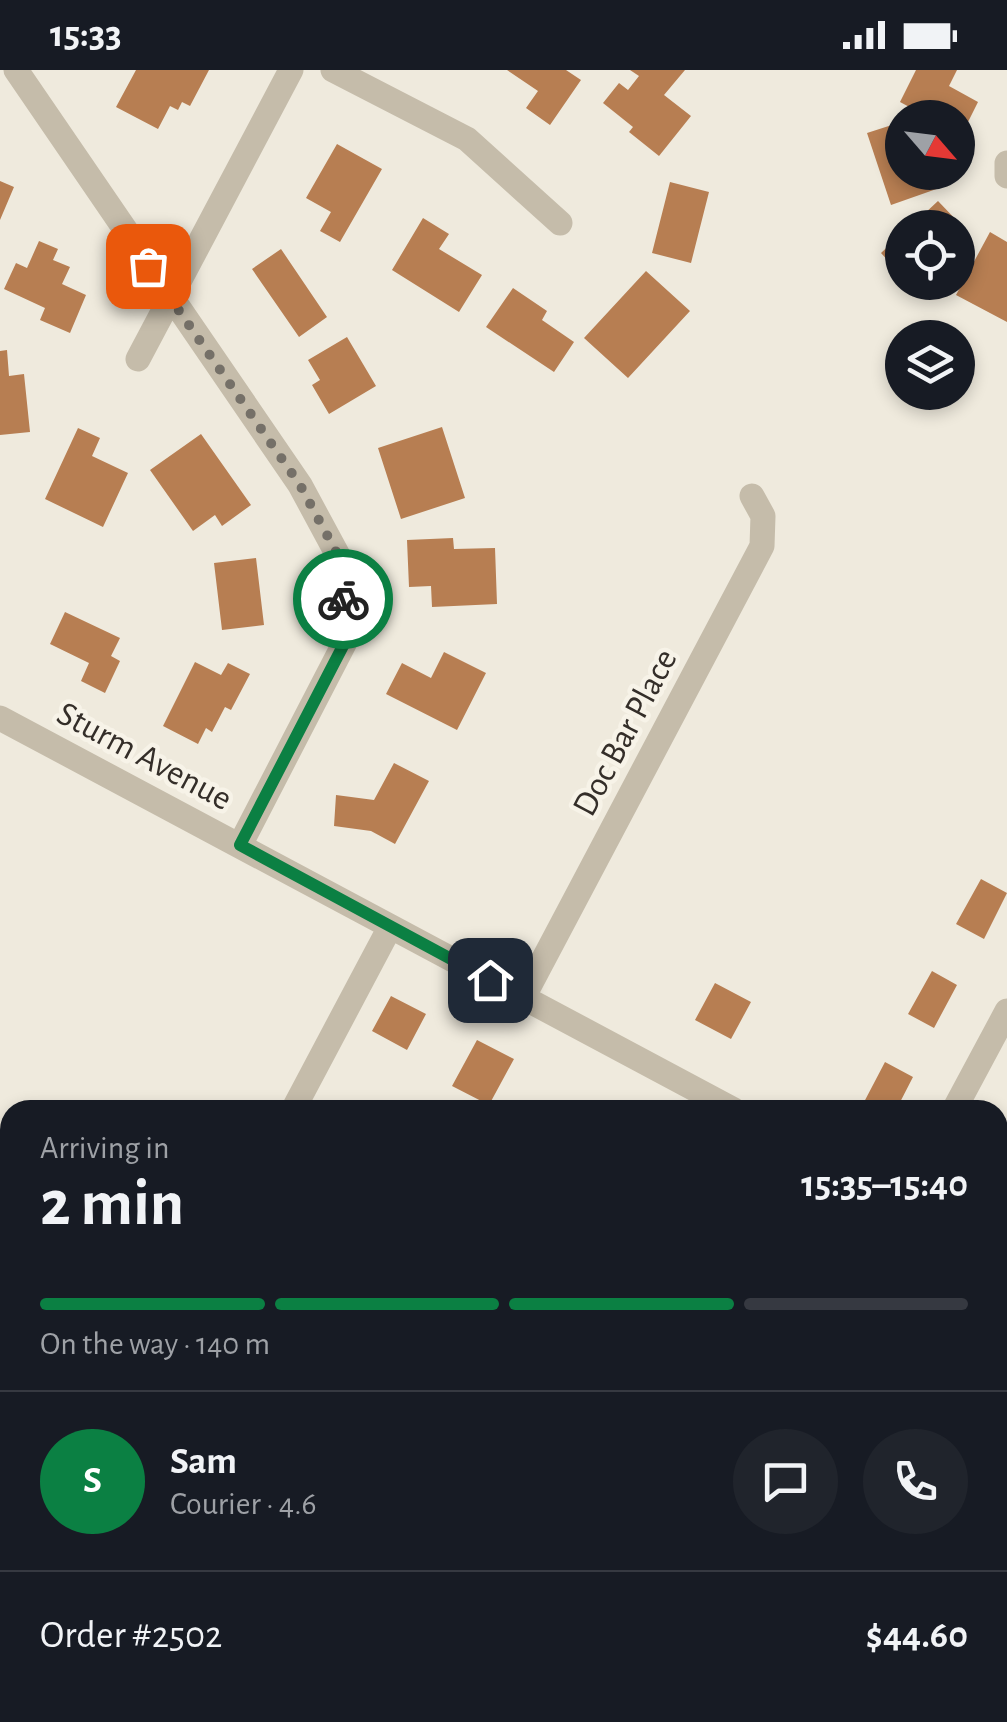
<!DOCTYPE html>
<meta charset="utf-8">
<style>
:root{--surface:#171b24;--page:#20242c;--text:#f1f3f6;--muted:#9ea1a6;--line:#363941;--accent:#0b8043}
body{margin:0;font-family:"Alegreya Sans",sans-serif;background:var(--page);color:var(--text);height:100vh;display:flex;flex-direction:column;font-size:38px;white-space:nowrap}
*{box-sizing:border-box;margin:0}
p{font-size:32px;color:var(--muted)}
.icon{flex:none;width:55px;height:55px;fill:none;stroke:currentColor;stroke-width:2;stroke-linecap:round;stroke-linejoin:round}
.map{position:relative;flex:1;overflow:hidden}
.drawer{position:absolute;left:0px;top:1030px;width:1008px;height:622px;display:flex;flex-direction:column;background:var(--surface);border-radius:30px 30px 0 0;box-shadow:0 5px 15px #0003}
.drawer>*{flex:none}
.needle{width:65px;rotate:118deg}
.fabs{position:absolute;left:885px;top:30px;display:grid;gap:20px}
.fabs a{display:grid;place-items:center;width:90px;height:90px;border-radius:50%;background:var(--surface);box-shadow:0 5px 15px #0003;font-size:50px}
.pin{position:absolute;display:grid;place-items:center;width:85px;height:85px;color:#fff;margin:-42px;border-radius:20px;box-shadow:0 5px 15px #0006}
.courier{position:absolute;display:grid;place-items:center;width:100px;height:100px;margin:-50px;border:8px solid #0b8043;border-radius:50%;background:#fff;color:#222;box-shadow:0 2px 12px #0007}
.head em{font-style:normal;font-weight:700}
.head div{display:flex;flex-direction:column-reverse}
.head{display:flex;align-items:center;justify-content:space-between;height:170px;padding:0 40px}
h1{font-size:65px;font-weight:700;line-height:75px}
.bar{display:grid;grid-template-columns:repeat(4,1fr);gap:15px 10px;align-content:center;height:120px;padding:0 40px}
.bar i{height:12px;border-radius:8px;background:var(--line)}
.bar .selected{background:var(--accent)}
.bar p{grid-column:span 4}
.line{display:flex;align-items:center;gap:25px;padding:0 40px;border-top:2px solid var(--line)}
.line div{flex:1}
.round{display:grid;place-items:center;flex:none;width:105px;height:105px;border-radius:52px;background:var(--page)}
.status{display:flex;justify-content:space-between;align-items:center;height:70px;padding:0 50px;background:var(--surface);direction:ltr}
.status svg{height:28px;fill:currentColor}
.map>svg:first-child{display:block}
.building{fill:#b77e52}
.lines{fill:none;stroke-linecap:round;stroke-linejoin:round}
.street{stroke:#c5bcaa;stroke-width:25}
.done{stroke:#757068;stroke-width:10;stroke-dasharray:0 18}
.route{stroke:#0b8043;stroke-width:12}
.labels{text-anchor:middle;stroke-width:9;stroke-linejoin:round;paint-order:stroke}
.street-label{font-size:35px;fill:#342e29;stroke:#f7f3e8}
</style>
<div class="status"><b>15:33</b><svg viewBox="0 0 49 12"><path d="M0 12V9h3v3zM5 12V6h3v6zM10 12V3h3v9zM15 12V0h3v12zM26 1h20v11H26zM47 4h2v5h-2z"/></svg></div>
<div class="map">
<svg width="1007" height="1652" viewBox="0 0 1007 1652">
<rect width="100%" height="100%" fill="#efeadd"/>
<path class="building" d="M 136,0 L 209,0 L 190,36 L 182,32 L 178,40 L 170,36 L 158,59 L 116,37 Z
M 507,0 L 566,0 L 581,10 L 550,55 L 526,38 L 538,21 Z
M 630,0 L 685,0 L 664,25 L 691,46 L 659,86 L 629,62 L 633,57 L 603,33 L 619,13 L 628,20 L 639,6 Z
M 916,0 L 957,0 L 949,16 L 978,32 L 962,64 L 958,62 L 958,48 L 930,48 L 900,32 Z
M 895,54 L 902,76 L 902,102 L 940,102 L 945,116 L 891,135 L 867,63 Z
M 337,74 L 382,99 L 340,172 L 320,161 L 331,142 L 306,128 Z
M 0,111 L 14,117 L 0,150 Z
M 670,112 L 709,122 L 691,193 L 652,183 Z
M 938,131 L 961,155 L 958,158 L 909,158 Z
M 423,148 L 449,164 L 439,179 L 482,205 L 459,242 L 392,200 Z
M 990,162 L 1007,172 L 1007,252 L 956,225 Z
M 902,163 L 902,206 L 881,183 Z
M 39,171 L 58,179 L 53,190 L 70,197 L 62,214 L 86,225 L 70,263 L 40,250 L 45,238 L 4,219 L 16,193 L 27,198 Z
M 281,179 L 327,247 L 299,267 L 252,199 Z
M 646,201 L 690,241 L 628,308 L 584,268 Z
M 513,218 L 547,241 L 542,250 L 574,272 L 554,302 L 486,257 Z
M 347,267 L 376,316 L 329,344 L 312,315 L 320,310 L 308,290 Z
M 7,280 L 9,306 L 24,304 L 30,362 L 0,365 L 0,281 Z
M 442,357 L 465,428 L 401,449 L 378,378 Z
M 78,358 L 100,368 L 92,386 L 128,403 L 103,457 L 45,429 Z
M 201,364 L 251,435 L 222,456 L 215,445 L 193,461 L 150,400 Z
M 453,468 L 454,479 L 495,478 L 497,534 L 432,537 L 431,516 L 409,517 L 407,470 Z
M 256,488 L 264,555 L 222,560 L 214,493 Z
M 65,542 L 120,568 L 111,586 L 120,591 L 105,623 L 81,611 L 89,593 L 50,574 Z
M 444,582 L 486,603 L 457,660 L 386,624 L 402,593 L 431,608 Z
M 195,592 L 221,605 L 228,593 L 250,604 L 231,640 L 225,637 L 212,662 L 206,658 L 198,674 L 163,656 Z
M 394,693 L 429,711 L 395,774 L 371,761 L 334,756 L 336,725 L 374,730 Z
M 981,809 L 1007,823 L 984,869 L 956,854 Z
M 932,901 L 957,915 L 934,958 L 908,944 Z
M 715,913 L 751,932 L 731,969 L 695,950 Z
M 391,926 L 426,944 L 407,980 L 372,961 Z
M 477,970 L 514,989 L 489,1035 L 452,1016 Z
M 885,992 L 913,1007 L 896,1040 L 874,1040 L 863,1034 Z
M 46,1642 L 101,1642 L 120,1652 L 41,1652 Z"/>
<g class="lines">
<path class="street" d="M 16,0 L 300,415 L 341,491 L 345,572 L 240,775
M 333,0 L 467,69 L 560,153
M 1007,93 L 1007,106
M 138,289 L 291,0
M 0,648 L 734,1040
M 523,928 L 762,476 L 763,446 L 752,426
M 293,1040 L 390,857
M 954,1040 L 1007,941
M 998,1181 L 1007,1187
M 0,1549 L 10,1555
M 0,1593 L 10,1574"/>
</g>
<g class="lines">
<path class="done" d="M 148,196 L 300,415 L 341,491 L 343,529"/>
<path class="route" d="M 343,529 L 345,572 L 240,775 L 490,910"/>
</g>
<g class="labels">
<g class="street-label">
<text transform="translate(624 662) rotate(-62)" y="12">Doc Bar Place</text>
<text transform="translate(145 685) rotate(28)" y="12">Sturm Avenue</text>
</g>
</g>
</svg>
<div class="fabs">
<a><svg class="needle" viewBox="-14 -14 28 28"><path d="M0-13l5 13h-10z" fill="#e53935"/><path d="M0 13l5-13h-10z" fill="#9ea1a6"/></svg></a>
<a><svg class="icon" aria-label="locate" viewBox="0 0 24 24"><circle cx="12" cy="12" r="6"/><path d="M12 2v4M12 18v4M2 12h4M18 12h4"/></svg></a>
<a><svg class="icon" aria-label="layers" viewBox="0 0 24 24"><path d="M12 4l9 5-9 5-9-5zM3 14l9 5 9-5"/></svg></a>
</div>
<div class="pin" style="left:148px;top:196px;background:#ea580c"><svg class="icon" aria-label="bag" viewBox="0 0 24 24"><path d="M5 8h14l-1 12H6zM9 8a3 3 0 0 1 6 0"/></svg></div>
<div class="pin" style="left:490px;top:910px;background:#1f2937"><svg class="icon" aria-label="home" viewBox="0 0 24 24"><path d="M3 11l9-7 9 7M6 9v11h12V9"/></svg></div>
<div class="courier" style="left:343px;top:529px"><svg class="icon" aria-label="bike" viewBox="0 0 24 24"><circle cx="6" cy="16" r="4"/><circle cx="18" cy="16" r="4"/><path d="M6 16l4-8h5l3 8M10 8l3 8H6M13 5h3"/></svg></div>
<section class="drawer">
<div class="head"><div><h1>2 min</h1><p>Arriving in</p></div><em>15:35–15:40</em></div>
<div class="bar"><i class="selected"></i><i class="selected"></i><i class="selected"></i><i></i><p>On the way · 140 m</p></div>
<div class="line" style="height:180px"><b class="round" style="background:var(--accent);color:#fff">S</b><div><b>Sam</b><p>Courier · 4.6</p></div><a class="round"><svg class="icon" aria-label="chat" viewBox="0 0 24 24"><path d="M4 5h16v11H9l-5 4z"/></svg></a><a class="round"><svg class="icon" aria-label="phone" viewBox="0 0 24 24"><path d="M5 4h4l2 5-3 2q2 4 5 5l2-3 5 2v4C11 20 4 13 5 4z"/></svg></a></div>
<div class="line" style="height:130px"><div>Order #2502</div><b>$44.60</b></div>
</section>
</div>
